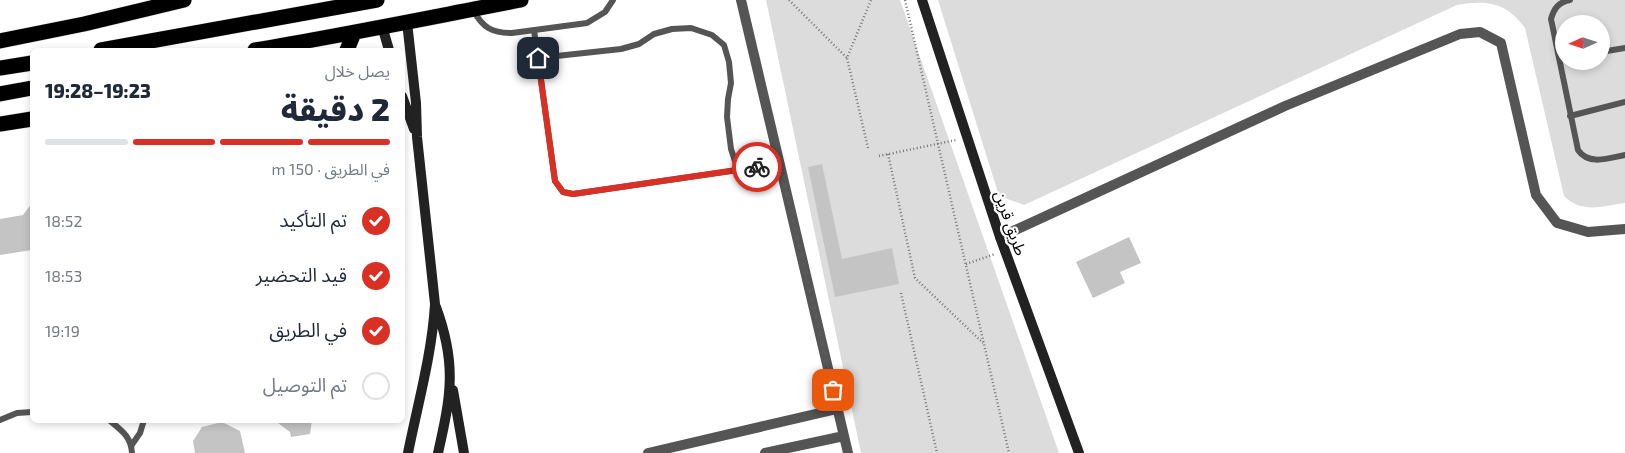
<!DOCTYPE html>
<html lang="ar">
<meta charset="utf-8">
<style>
:root{--surface:#fff;--page:#f6f6f7;--text:#1f2937;--muted:#747a83;--line:#e0e1e3;--accent:#d93025}
body{margin:0;font-family:"Exo 2","Noto Sans Arabic",sans-serif;background:var(--page);color:var(--text);direction:rtl;height:100vh;display:flex;flex-direction:column;font-size:19px;white-space:nowrap}
*{box-sizing:border-box;margin:0}
p{font-size:16px;color:var(--muted)}
.icon{flex:none;width:28px;height:28px;fill:none;stroke:currentColor;stroke-width:2;stroke-linecap:round;stroke-linejoin:round}
.map{position:relative;flex:1;overflow:hidden;direction:ltr}
.drawer{position:absolute;left:30px;top:48px;width:375px;height:375px;display:flex;flex-direction:column;background:var(--surface);border-radius:8px;box-shadow:0 2px 8px #0003;direction:rtl}
.drawer>*{flex:none}
.needle{width:32px;rotate:267deg}
.tools{position:absolute;left:1555px;top:15px;display:grid;gap:10px}
.tools a{display:grid;place-items:center;width:55px;height:55px;border-radius:50%;background:var(--surface);box-shadow:0 2px 8px #0003;font-size:25px}
.pin{position:absolute;display:grid;place-items:center;width:42px;height:42px;color:#fff;margin:-21px;border-radius:10px;box-shadow:0 2px 8px #0006}
.courier{position:absolute;display:grid;place-items:center;width:50px;height:50px;margin:-25px;border:4px solid #d93025;border-radius:50%;background:#fff;color:#222;box-shadow:0 1px 6px #0007}
.summary em{font-style:normal;font-weight:800}
.summary div{display:flex;flex-direction:column-reverse}
.summary{display:flex;align-items:center;justify-content:space-between;height:85px;padding:0 15px}
h1{font-size:32px;font-weight:800;line-height:38px}
.bar{display:grid;grid-template-columns:repeat(4,1fr);gap:8px 5px;align-content:center;height:60px;padding:0 15px}
.bar i{height:6px;border-radius:4px;background:var(--line)}
.bar .current{background:var(--accent)}
.bar p{grid-column:span 4}
ol{padding:0 15px;list-style:none}
li{display:flex;align-items:center;gap:15px;height:55px}
li p{margin-inline-start:auto}
li .icon{padding:5px;border-radius:50%;background:var(--accent);color:#fff;stroke-width:4}
li:last-child{color:var(--muted)}
li i{width:28px;height:28px;border:2px solid var(--line);border-radius:50%}
.map>svg:first-child{display:block}
.green{fill:#dcdcdc;fill-rule:evenodd}
.building{fill:#c4c4c4}
.lines{fill:none;stroke-linecap:round;stroke-linejoin:round}
.highway-casing{stroke:#dbdbdb;stroke-width:16}
.path{stroke:#777;stroke-width:2.5;stroke-dasharray:1 2.5;stroke-linecap:butt}
.lane{stroke:#555;stroke-width:6}
.street{stroke:#555;stroke-width:10}
.secondary{stroke:#222;stroke-width:10}
.highway{stroke:#000;stroke-width:15}
.done{stroke:#595959;stroke-width:5;stroke-dasharray:0 9}
.route{stroke:#d93025;stroke-width:6}
.labels{text-anchor:middle;stroke-width:4.5;stroke-linejoin:round;paint-order:stroke}
.street-label{font-size:16px;fill:#000;stroke:#fff}
</style>
<div class="map">
<svg width="1625" height="453" viewBox="0 0 1625 453">
<rect width="100%" height="100%" fill="#fff"/>
<path class="green" d="M 766,0 L 900,0 L 1059,453 L 861,453 Z
M 938,0 L 1625,0 L 1625,203 C 1602,206 1582,214 1564,196 L 1525,28 C 1506,2 1486,0 1457,5 L 1024,205 L 999,196 ZM 1564,24 L 1601,24 L 1601,61 L 1564,61 Z"/>
<path class="building" d="M 822,164 L 842,259 L 892,248 L 899,284 L 835,297 L 808,167 Z
M 32,203 L 32,250 L 0,255 L 0,219 L 23,215 Z
M 1129,237 L 1141,263 L 1120,272 L 1125,283 L 1093,298 L 1076,262 Z
M 274,420 L 312,420 L 310,434 L 291,437 L 290,432 Z
M 222,422 L 240,431 L 245,453 L 195,453 L 193,441 L 202,427 Z"/>
<g class="lines">
<g class="highway-casing">
<path id="highway" d="M 0,41 L 84,24 L 184,0
M 101,50 L 377,0
M 255,50 C 344,35 432,17 521,0
M 347,50 L 354,33
M 0,68 L 32,63
M 0,94 L 32,88
M 0,124 L 32,119"/>
</g>
<path class="path" d="M 789,0 L 847,58
M 905,0 L 1009,453
M 868,148 L 847,58 L 871,0
M 888,154 L 915,278 L 983,343
M 879,156 L 956,140
M 966,264 L 995,254
M 901,293 L 937,453"/>
<path class="lane" d="M 1570,0 C 1559,2 1554,8 1551,19 L 1578,150 C 1589,166 1609,158 1625,155
M 473,10 C 483,28 492,33 512,33 L 587,23 L 605,12 L 613,0
M 534,30 L 555,181 L 563,192 L 573,194 L 780,164
M 1601,52 L 1625,48
M 538,58 L 621,49 L 639,44 L 654,34 L 672,29 L 691,28 L 712,35 L 724,45 L 729,62 L 731,83 L 728,99 L 727,117 L 731,149 L 738,170
M 1570,116 L 1625,102
M 0,420 L 17,413 L 32,412
M 109,420 C 121,430 131,436 132,453
M 131,446 L 140,433 L 144,420"/>
<path class="street" d="M 741,0 L 848,453
M 1000,237 L 1285,106 L 1460,34 L 1480,32 L 1501,43 L 1536,195 L 1557,223 L 1588,232 L 1625,229
M 648,453 L 837,409
M 765,453 L 844,436"/>
<path class="secondary" d="M 922,0 L 1000,237 L 1079,453
M 407,22 L 416,103 L 417,137 L 435,304 C 432,354 418,403 408,453
M 382,26 L 389,50
M 402,96 L 414,129
M 436,307 C 457,364 451,396 438,453
M 453,390 L 464,453"/>
<use href="#highway" class="highway"/>
</g>
<g class="lines">
<path class="done" d="M 757,167 L 780,164 L 833,390"/>
<path class="route" d="M 538,58 L 555,181 L 563,192 L 573,194 L 757,167"/>
</g>
<g class="labels">
<g class="street-label">
<text transform="translate(1011 223) rotate(71)" y="6">طريق قرين</text>
</g>
</g>
</svg>
<div class="tools">
<a><svg class="needle" viewBox="-14 -14 28 28"><path d="M0-13l5 13h-10z" fill="#e53935"/><path d="M0 13l5-13h-10z" fill="#747a83"/></svg></a>
</div>
<div class="pin" style="left:833px;top:390px;background:#ea580c"><svg class="icon" aria-label="bag" viewBox="0 0 24 24"><path d="M5 8h14l-1 12H6zM9 8a3 3 0 0 1 6 0"/></svg></div>
<div class="pin" style="left:538px;top:58px;background:#1f2937"><svg class="icon" aria-label="home" viewBox="0 0 24 24"><path d="M3 11l9-7 9 7M6 9v11h12V9"/></svg></div>
<div class="courier" style="left:757px;top:167px"><svg class="icon" aria-label="bike" viewBox="0 0 24 24"><circle cx="6" cy="16" r="4"/><circle cx="18" cy="16" r="4"/><path d="M6 16l4-8h5l3 8M10 8l3 8H6M13 5h3"/></svg></div>
<section class="drawer">
<div class="summary"><div><h1>2 دقيقة</h1><p>يصل خلال</p></div><em>19:23–19:28</em></div>
<div class="bar"><i class="current"></i><i class="current"></i><i class="current"></i><i></i><p>في الطريق · 150 m</p></div>
<ol>
<li><svg class="icon" aria-label="check" viewBox="0 0 24 24"><path d="M5 12l5 5 9-10"/></svg>تم التأكيد<p>18:52</p></li>
<li><svg class="icon" aria-label="check" viewBox="0 0 24 24"><path d="M5 12l5 5 9-10"/></svg>قيد التحضير<p>18:53</p></li>
<li><svg class="icon" aria-label="check" viewBox="0 0 24 24"><path d="M5 12l5 5 9-10"/></svg>في الطريق<p>19:19</p></li>
<li><i></i>تم التوصيل</li>
</ol>
</section>
</div>
